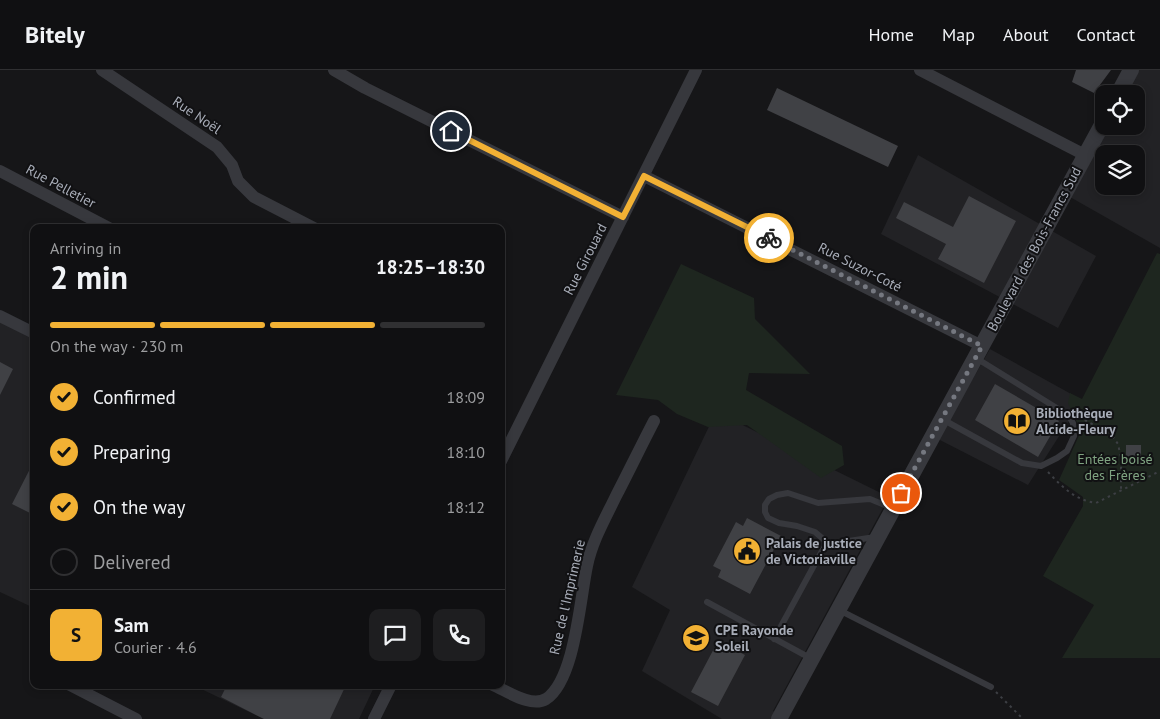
<!DOCTYPE html>
<meta charset="utf-8">
<style>
:root{--surface:#101012;--page:#1e1e20;--text:#f1f3f6;--muted:#9c9d9f;--line:#303032;--accent:#f2b134}
body{margin:0;font-family:"PT Sans",sans-serif;background:var(--page);color:var(--text);height:100vh;display:flex;flex-direction:column;font-size:19px;white-space:nowrap}
*{box-sizing:border-box;margin:0}
p{font-size:16px;color:var(--muted)}
.icon{flex:none;width:28px;height:28px;fill:none;stroke:currentColor;stroke-width:2;stroke-linecap:round;stroke-linejoin:round}
.map{position:relative;flex:1;overflow:hidden}
.drawer{position:absolute;left:30px;top:154px;width:475px;height:465px;display:flex;flex-direction:column;background:var(--surface);border-radius:10px;box-shadow:0 2px 8px #0003,0 0 0 1px var(--line)}
.drawer>*{flex:none}
.controls{position:absolute;left:1095px;top:15px;display:grid;gap:10px}
.controls a{display:grid;place-items:center;width:50px;height:50px;border-radius:10px;background:var(--surface);box-shadow:0 2px 8px #0003,0 0 0 1px var(--line);font-size:25px}
.pin{position:absolute;display:grid;place-items:center;width:42px;height:42px;color:#fff;margin:-21px;border:2px solid #fff;border-radius:50%;box-shadow:0 1px 5px #0007}
.courier{position:absolute;display:grid;place-items:center;width:50px;height:50px;margin:-25px;border:4px solid #f2b134;border-radius:50%;background:#fff;color:#222;box-shadow:0 1px 6px #0007}
.overview em{font-style:normal;font-weight:700}
.overview div{display:flex;flex-direction:column-reverse}
.overview{display:flex;align-items:center;justify-content:space-between;height:85px;padding:0 20px}
h1{font-size:32px;font-weight:700;line-height:38px}
.bar{display:grid;grid-template-columns:repeat(4,1fr);gap:8px 5px;align-content:center;height:60px;padding:0 20px}
.bar i{height:6px;border-radius:4px;background:var(--line)}
.bar .active{background:var(--accent)}
.bar p{grid-column:span 4}
.line{display:flex;align-items:center;gap:12px;padding:0 20px;border-top:1px solid var(--line)}
.line div{flex:1}
.round{display:grid;place-items:center;flex:none;width:52px;height:52px;border-radius:10px;background:var(--page)}
ol{padding:0 20px;list-style:none}
li{display:flex;align-items:center;gap:15px;height:55px}
li p{margin-inline-start:auto}
li .icon{padding:5px;border-radius:50%;background:var(--accent);color:#111;stroke-width:4}
li:last-child{color:var(--muted)}
li i{width:28px;height:28px;border:2px solid var(--line);border-radius:50%}
header{display:flex;align-items:center;gap:30px;box-sizing:border-box;height:70px;padding:0 25px;background:var(--surface);border-bottom:1px solid var(--line)}
header strong{font-size:24px}
nav{display:flex;gap:28px;margin-inline-start:auto;font-size:18px}
.map>svg:first-child{display:block}
.built{fill:#222225;fill-rule:evenodd}
.green{fill:#1e261f}
.building{fill:#404145}
.lines{fill:none;stroke-linecap:round;stroke-linejoin:round}
.path{stroke:#3d3f44;stroke-width:2;stroke-dasharray:2.5 4;stroke-linecap:butt}
.service{stroke:#37383d;stroke-width:6}
.minor{stroke:#37383d;stroke-width:12}
.tertiary{stroke:#37383d;stroke-width:16}
.done{stroke:#757880;stroke-width:5;stroke-dasharray:0 9}
.route{stroke:#f2b134;stroke-width:6}
.labels{text-anchor:middle;stroke-width:4;stroke-linejoin:round;paint-order:stroke}
.street-label{font-size:14px;fill:#a8adb8;stroke:#111113}
.poi-label{font-size:14px;font-weight:bold;fill:#a8adb8;stroke:#111113;text-anchor:start}
.park-label{font-size:14px;fill:#7fa381;stroke:#111113}
</style>
<header>
<strong>Bitely</strong>
<nav><a>Home</a><a>Map</a><a>About</a><a>Contact</a></nav>
</header>
<div class="map">
<svg width="1160" height="649" viewBox="0 0 1160 649">
<rect width="100%" height="100%" fill="#161618"/>
<path class="built" d="M 1131,0 L 1160,0 L 1160,178 L 1063,123 L 1104,56 L 1136,56 L 1136,24 L 1118,24 ZM 1104,84 L 1136,84 L 1136,116 L 1104,116 Z
M 918,85 L 1096,186 L 1058,258 L 881,164 Z
M 0,247 L 34,263 L 34,538 L 0,522 Z
M 990,279 L 1082,330 L 1028,415 L 938,369 Z
M 716,342 L 889,427 L 773,641 L 789,649 L 722,649 L 642,601 L 670,540 L 632,517 Z
M 193,615 L 375,615 L 359,649 L 264,649 Z"/>
<path class="green" d="M 1157,183 L 1160,184 L 1160,588 L 1062,588 L 1094,535 L 1043,506 L 1083,436 L 1083,427 L 1059,410 L 1081,361 L 1068,333 L 1070,323 L 1082,329 Z
M 681,194 L 754,228 L 755,249 L 810,304 L 749,303 L 746,320 L 842,376 L 844,395 L 821,408 L 747,355 L 708,357 L 677,344 L 658,330 L 616,325 Z"/>
<path class="building" d="M 1076,0 L 1111,0 L 1094,23 L 1072,12 Z
M 777,18 L 898,76 L 888,97 L 767,40 Z
M 969,126 L 1016,151 L 984,213 L 938,189 L 946,174 L 896,148 L 904,132 L 953,157 Z
M 0,292 L 13,299 L 0,325 Z
M 995,314 L 1059,351 L 1038,387 L 975,350 Z
M 1126,375 L 1141,375 L 1141,389 L 1126,389 Z
M 34,391 L 34,445 L 12,434 Z
M 747,448 L 781,466 L 750,524 L 718,507 L 721,500 L 713,496 L 736,452 L 743,456 Z
M 718,571 L 745,585 L 718,636 L 691,622 Z
M 227,615 L 242,615 L 250,619 L 251,615 L 346,615 L 330,649 L 264,649 L 221,627 Z"/>
<g class="lines">
<path class="path" d="M 1079,347 L 1111,364 L 1118,374 L 1121,388 L 1121,420
M 1048,402 C 1062,417 1075,430 1096,433 L 1160,401
M 996,622 L 1023,649"/>
<path class="service" d="M 942,349 L 1022,393 L 1041,396 L 1057,388 L 1067,381 L 1074,366 L 1073,353 L 1068,345 L 976,288
M 829,474 L 815,462 L 797,456 L 779,453 L 768,448 L 765,442 L 765,435 L 769,429 L 777,425 L 788,423 L 818,433 L 870,429 L 892,438
M 707,532 L 810,588
M 839,540 L 991,617
M 774,569 L 823,479 L 829,474 L 875,467"/>
<path class="minor" d="M 102,0 L 217,77 L 232,95 L 238,111 L 254,127 L 314,158
M 334,0 L 365,18 L 623,147
M 920,0 L 1085,85
M 0,101 L 109,158
M 644,106 L 982,276
M 0,246 L 34,263
M 501,391 L 696,0
M 70,615 L 136,649
M 493,615 C 507,621 531,638 546,629 C 575,610 580,529 587,496 C 592,471 605,449 616,426 C 629,401 641,376 654,351
M 374,649 L 391,615"/>
<path class="tertiary" d="M 1118,24 L 1131,0
M 779,649 L 1104,51"/>
</g>
<g class="lines">
<path class="done" d="M 769,168 L 982,276 L 901,423"/>
<path class="route" d="M 451,61 L 623,147 L 644,106 L 769,168"/>
</g>
<defs>
<g id="library-disc" transform="scale(1.4375)"><circle r="9.5" fill="#f2b134" stroke="#111113"/><path d="M-6-4Q-3-5.5-.7-3.5V5Q-3 3-6 4ZM6-4Q3-5.5 .7-3.5V5Q3 3 6 4Z" fill="#111"/></g>
<g id="civic-disc" transform="scale(1.4375)"><circle r="9.5" fill="#f2b134" stroke="#111113"/><path d="M-.6-6.5H3V-4.5H.6V-3L4-1V1h2V6H-6V1h2V-1L-.6-3ZM-1.2 2.5V6h2.4V2.5Z" fill="#111"/></g>
<g id="school-disc" transform="scale(1.4375)"><circle r="9.5" fill="#f2b134" stroke="#111113"/><path d="M0-5L7-2L0 1L-7-2ZM-4 1L0 2.5L4 1V4Q0 6-4 4Z" fill="#111"/></g>
</defs>
<g fill-rule="evenodd">
<use href="#library-disc" x="1017" y="351"/>
<use href="#civic-disc" x="747" y="481"/>
<use href="#school-disc" x="696" y="568"/>
</g>
<g class="labels">
<g class="street-label">
<text transform="translate(197 45) rotate(34)" y="5">Rue Noël</text>
<text transform="translate(61 116) rotate(28)" y="5">Rue Pelletier</text>
<text transform="translate(1034 179) rotate(-62)" y="5">Boulevard des Bois-Francs Sud</text>
<text transform="translate(585 189) rotate(-63)" y="5">Rue Girouard</text>
<text transform="translate(860 197) rotate(27)" y="5">Rue Suzor-Coté</text>
<text transform="translate(567 527) rotate(-77)" y="5">Rue de l'Imprimerie</text>
</g>
<g class="poi-label">
<text x="1036" y="348">Bibliothèque<tspan x="1036" dy="16">Alcide-Fleury</tspan></text>
<text x="766" y="478">Palais de justice<tspan x="766" dy="16">de Victoriaville</tspan></text>
<text x="715" y="565">CPE Rayonde<tspan x="715" dy="16">Soleil</tspan></text>
</g>
<g class="park-label">
<text x="1115" y="394">Entées boisé<tspan x="1115" dy="16">des Frères</tspan></text>
</g>
</g>
</svg>
<div class="controls">
<a><svg class="icon" aria-label="locate" viewBox="0 0 24 24"><circle cx="12" cy="12" r="6"/><path d="M12 2v4M12 18v4M2 12h4M18 12h4"/></svg></a>
<a><svg class="icon" aria-label="layers" viewBox="0 0 24 24"><path d="M12 4l9 5-9 5-9-5zM3 14l9 5 9-5"/></svg></a>
</div>
<div class="pin" style="left:901px;top:423px;background:#ea580c"><svg class="icon" aria-label="bag" viewBox="0 0 24 24"><path d="M5 8h14l-1 12H6zM9 8a3 3 0 0 1 6 0"/></svg></div>
<div class="pin" style="left:451px;top:61px;background:#1f2937"><svg class="icon" aria-label="home" viewBox="0 0 24 24"><path d="M3 11l9-7 9 7M6 9v11h12V9"/></svg></div>
<div class="courier" style="left:769px;top:168px"><svg class="icon" aria-label="bike" viewBox="0 0 24 24"><circle cx="6" cy="16" r="4"/><circle cx="18" cy="16" r="4"/><path d="M6 16l4-8h5l3 8M10 8l3 8H6M13 5h3"/></svg></div>
<section class="drawer">
<div class="overview"><div><h1>2 min</h1><p>Arriving in</p></div><em>18:25–18:30</em></div>
<div class="bar"><i class="active"></i><i class="active"></i><i class="active"></i><i></i><p>On the way · 230 m</p></div>
<ol>
<li><svg class="icon" aria-label="check" viewBox="0 0 24 24"><path d="M5 12l5 5 9-10"/></svg>Confirmed<p>18:09</p></li>
<li><svg class="icon" aria-label="check" viewBox="0 0 24 24"><path d="M5 12l5 5 9-10"/></svg>Preparing<p>18:10</p></li>
<li><svg class="icon" aria-label="check" viewBox="0 0 24 24"><path d="M5 12l5 5 9-10"/></svg>On the way<p>18:12</p></li>
<li><i></i>Delivered</li>
</ol>
<div class="line" style="height:90px"><b class="round" style="background:var(--accent);color:#111">S</b><div><b>Sam</b><p>Courier · 4.6</p></div><a class="round"><svg class="icon" aria-label="chat" viewBox="0 0 24 24"><path d="M4 5h16v11H9l-5 4z"/></svg></a><a class="round"><svg class="icon" aria-label="phone" viewBox="0 0 24 24"><path d="M5 4h4l2 5-3 2q2 4 5 5l2-3 5 2v4C11 20 4 13 5 4z"/></svg></a></div>
</section>
</div>
